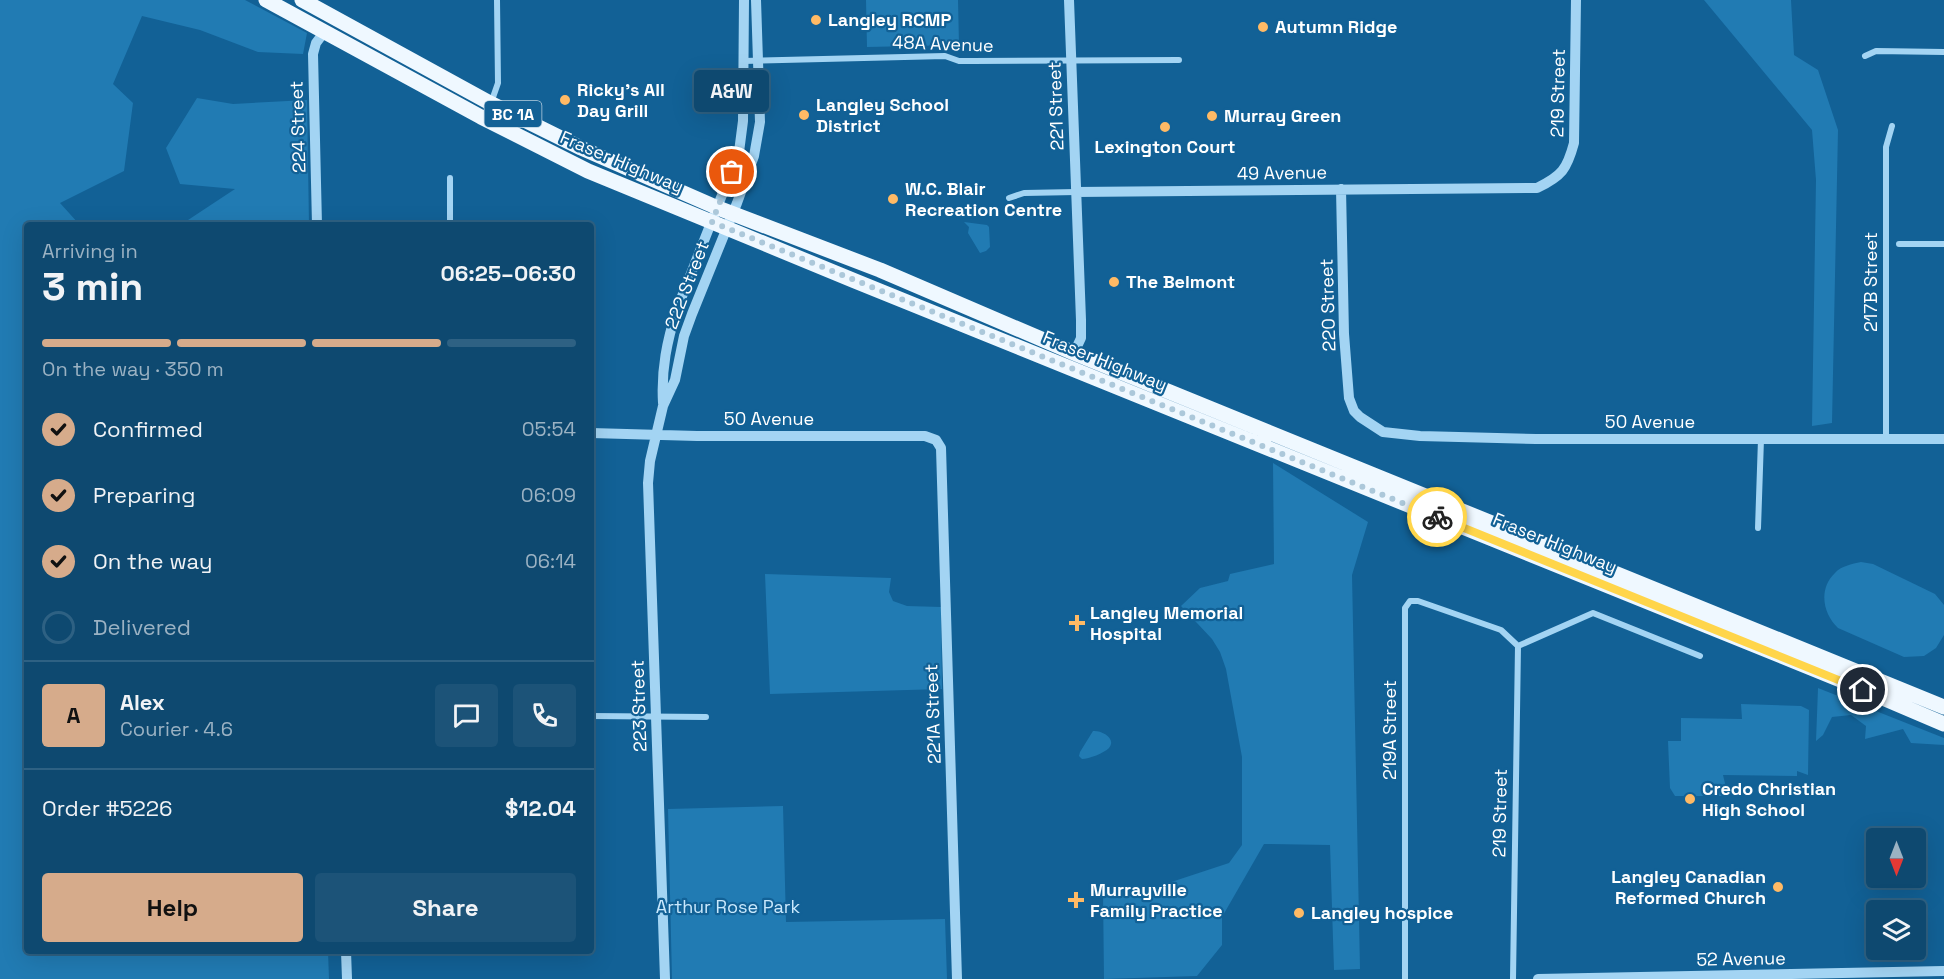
<!DOCTYPE html>
<meta charset="utf-8">
<style>
:root{--surface:#0e4970;--page:#1c5378;--text:#f1f3f6;--muted:#9bb2c3;--line:#2e6183;--accent:#d6ab8b}
body{margin:0;font-family:"Space Grotesk",sans-serif;background:var(--page);color:var(--text);height:100vh;display:flex;flex-direction:column;font-size:22px;white-space:nowrap}
*{box-sizing:border-box;margin:0}
p{font-size:20px;color:var(--muted)}
.icon{flex:none;width:33px;height:33px;fill:none;stroke:currentColor;stroke-width:2;stroke-linecap:round;stroke-linejoin:round}
.map{position:relative;flex:1;overflow:hidden}
.panel{position:absolute;left:24px;top:222px;width:570px;height:732px;display:flex;flex-direction:column;background:var(--surface);border-radius:6px;box-shadow:0 6px 24px #0002,0 0 0 2px var(--line)}
.panel>*{flex:none}
.needle{width:39px;rotate:180deg}
.buttons{position:absolute;left:1866px;top:828px;display:grid;gap:12px}
.buttons a{display:grid;place-items:center;width:60px;height:60px;border-radius:6px;background:var(--surface);box-shadow:0 6px 24px #0002,0 0 0 2px var(--line);font-size:30px}
.pin{position:absolute;display:grid;place-items:center;width:51px;height:51px;color:#fff;margin:-26px;border:3px solid #fff;border-radius:50%;box-shadow:0 2px 6px #0007}
.courier{position:absolute;display:grid;place-items:center;width:60px;height:60px;margin:-30px;border:4px solid #ffd54a;border-radius:50%;background:#fff;color:#222;box-shadow:0 2px 8px #0007}
.bubble{position:absolute;height:42px;border-radius:6px;background:var(--surface);box-shadow:0 6px 24px #0002,0 0 0 2px var(--line);font-size:20px;font-weight:600;line-height:42px;text-align:center}
.overview em{font-style:normal;font-weight:600}
.overview div{display:flex;flex-direction:column-reverse}
.overview{display:flex;align-items:center;justify-content:space-between;height:102px;padding:0 18px}
h1{font-size:39px;font-weight:600;line-height:45px}
.bar{display:grid;grid-template-columns:repeat(4,1fr);gap:9px 6px;align-content:center;height:72px;padding:0 18px}
.bar i{height:8px;border-radius:4px;background:var(--line)}
.bar .current{background:var(--accent)}
.bar p{grid-column:span 4}
.line{display:flex;align-items:center;gap:15px;padding:0 18px;border-top:2px solid var(--line)}
.line div{flex:1}
.round{display:grid;place-items:center;flex:none;width:63px;height:63px;border-radius:6px;background:var(--page)}
ol{padding:0 18px;list-style:none}
li{display:flex;align-items:center;gap:18px;height:66px}
li p{margin-inline-start:auto}
li .icon{padding:6px;border-radius:50%;background:var(--accent);color:#111;stroke-width:4}
li:last-child{color:var(--muted)}
li i{width:33px;height:33px;border:3px solid var(--line);border-radius:50%}
.cta{display:flex;gap:12px;margin-top:auto;padding:12px 18px}
.cta a{flex:1;height:69px;border-radius:6px;background:var(--accent);color:#111;font-size:24px;font-weight:600;line-height:69px;text-align:center}
.cta a+a{background:var(--page);color:var(--text)}
.map>svg:first-child{display:block}
.green{fill:#217bb3}
.lines{fill:none;stroke-linecap:round;stroke-linejoin:round}
.minor{stroke:#a3d4f3;stroke-width:6}
.tertiary{stroke:#a3d4f3;stroke-width:10}
.primary{stroke:#eff8ff;stroke-width:15}
.done{stroke:#acc8da;stroke-width:6;stroke-dasharray:0 10.8}
.route{stroke:#ffd54a;stroke-width:8}
.poi-dot{fill:#ffba65;stroke:#126196;stroke-width:2}
.labels{text-anchor:middle;stroke-width:4.5;stroke-linejoin:round;paint-order:stroke}
.shield{fill:#126196;stroke:#b8d0e0;stroke-width:1.5}
.shield-label{font-size:16px;font-weight:bold;fill:#fff}
.poi-label{font-size:18px;font-weight:bold;fill:#fff;stroke:#126196;text-anchor:start}
.street-label{font-size:18px;fill:#fff;stroke:#126196}
.park-label{font-size:18px;fill:#cae9fd;stroke:#126196}
</style>
<div class="map">
<svg width="1944" height="979" viewBox="0 0 1944 979">
<rect width="100%" height="100%" fill="#126196"/>
<path class="green" d="M 0,0 L 245,0 L 307,33 L 303,54 L 258,52 L 200,30 L 142,16 L 113,84 L 133,103 L 124,171 L 60,203 L 79,224 L 185,222 L 235,189 L 180,184 L 166,148 L 197,98 L 233,104 L 307,100 L 309,225 L 27,225 L 27,951 L 328,951 L 329,979 L 0,979 Z
M 866,0 L 958,0 L 959,45 L 867,47 Z
M 1704,0 L 1791,0 L 1794,55 L 1818,70 L 1838,130 L 1832,423 L 1812,426 L 1816,180 L 1812,130 Z
M 964,222 L 987,225 L 989,227 L 990,247 L 986,251 L 980,253 L 968,233 L 969,227 Z
M 1273,463 L 1368,522 L 1352,575 L 1360,969 L 1334,970 L 1330,845 L 1264,844 L 1222,917 L 1222,945 L 1197,976 L 1104,979 L 1103,892 L 1144,891 L 1229,863 L 1242,845 L 1242,757 L 1226,669 L 1220,652 L 1212,639 L 1181,606 L 1200,588 L 1228,581 L 1230,574 L 1274,564 Z
M 1861,562 L 1873,564 L 1935,594 L 1944,605 L 1944,635 L 1936,648 L 1924,656 L 1904,657 L 1838,628 C 1823,614 1818,589 1835,573 C 1841,566 1852,564 1861,562 Z
M 765,574 L 891,578 L 889,592 L 893,601 L 907,606 L 941,607 L 942,689 L 770,694 Z
M 1818,688 L 1944,738 L 1944,745 L 1911,743 L 1903,729 L 1865,739 L 1866,726 L 1851,715 L 1832,717 L 1823,735 L 1816,741 Z
M 1741,704 L 1801,706 L 1809,710 L 1808,775 L 1797,771 L 1797,776 L 1723,775 L 1728,796 L 1675,796 L 1670,788 L 1668,741 L 1681,741 L 1681,718 L 1742,719 Z
M 1093,731 C 1101,730 1117,738 1109,748 C 1104,753 1089,759 1082,759 L 1079,756 L 1080,752 Z
M 783,806 L 786,922 L 945,919 L 947,979 L 672,979 L 668,809 Z"/>
<g class="lines">
<path class="minor" d="M 1865,56 L 1876,51 L 1944,52
M 743,61 L 945,56 L 959,61 L 973,61 L 1179,60
M 491,103 L 498,83 L 497,0
M 450,178 L 450,225
M 1009,198 L 1024,193 L 1076,192
M 1899,244 L 1944,244
M 1886,440 L 1886,147 L 1892,126
M 1758,528 L 1761,439
M 1518,646 L 1593,613 L 1700,656
M 591,716 L 706,717
M 1405,979 L 1405,608 L 1410,601 L 1418,601 L 1501,630 L 1518,646
M 1513,979 L 1518,646"/>
<path class="tertiary" d="M 1069,0 L 1081,320 L 1081,338 L 1074,353
M 1341,189 L 1344,334 L 1349,398 L 1354,411 L 1360,417 L 1383,432 L 1420,436 L 1536,439 L 1944,439
M 1076,192 L 1537,188 C 1562,176 1567,169 1574,143 L 1576,0
M 317,225 L 313,54 L 316,43 L 325,31
M 663,403 C 661,369 667,341 677,309 L 739,152 L 743,121 L 744,0
M 591,433 L 697,436 L 925,436 L 936,440 L 941,448 L 957,979
M 346,951 L 347,979
M 665,979 L 648,483 L 650,461 L 663,406 L 675,380 L 684,336 L 692,314 L 737,203 L 754,156 L 760,122 L 756,0
M 1538,979 L 1944,971"/>
<path class="primary" d="M 266,0 L 481,117 L 588,171 L 855,281 L 1843,681 L 1944,724
M 302,0 L 490,103 L 581,148 L 718,208 L 880,270 L 1074,353 L 1944,707"/>
</g>
<g class="lines">
<path class="done" d="M 732,172 L 712,222 L 1437,517"/>
<path class="route" d="M 1437,517 L 1863,690"/>
</g>
<g class="poi-dot">
<circle cx="816" cy="20" r="6"/>
<circle cx="1263" cy="27" r="6"/>
<circle cx="565" cy="100" r="6"/>
<circle cx="804" cy="115" r="6"/>
<circle cx="1212" cy="116" r="6"/>
<circle cx="1165" cy="127" r="6"/>
<circle cx="893" cy="199" r="6"/>
<circle cx="1114" cy="282" r="6"/>
<path d="M1074 614h6v6h6v6h-6v6h-6v-6h-6v-6h6z"/>
<circle cx="1690" cy="799" r="6"/>
<circle cx="1778" cy="887" r="6"/>
<path d="M1073 891h6v6h6v6h-6v6h-6v-6h-6v-6h6z"/>
<circle cx="1299" cy="913" r="6"/>
</g>
<g class="labels">
<rect class="shield" x="484.5" y="101" width="57" height="26" rx="4.5"/>
<g class="shield-label">
<text x="513" y="120">BC 1A</text>
</g>
<g class="poi-label">
<text x="828" y="26">Langley RCMP</text>
<text x="1275" y="33">Autumn Ridge</text>
<text x="577" y="96">Ricky's All<tspan x="577" dy="21">Day Grill</tspan></text>
<text x="816" y="111">Langley School<tspan x="816" dy="21">District</tspan></text>
<text x="1224" y="122">Murray Green</text>
<text x="1165" y="153" text-anchor="middle">Lexington Court</text>
<text x="905" y="195">W.C. Blair<tspan x="905" dy="21">Recreation Centre</tspan></text>
<text x="1126" y="288">The Belmont</text>
<text x="1090" y="619">Langley Memorial<tspan x="1090" dy="21">Hospital</tspan></text>
<text x="1702" y="795">Credo Christian<tspan x="1702" dy="21">High School</tspan></text>
<text x="1766" y="883" text-anchor="end">Langley Canadian<tspan x="1766" dy="21">Reformed Church</tspan></text>
<text x="1090" y="896">Murrayville<tspan x="1090" dy="21">Family Practice</tspan></text>
<text x="1311" y="919">Langley hospice</text>
</g>
<g class="street-label">
<text transform="translate(943 44) rotate(2)" y="6">48A Avenue</text>
<text transform="translate(1558 93) rotate(-89)" y="6">219 Street</text>
<text transform="translate(1056 106) rotate(-92)" y="6">221 Street</text>
<text transform="translate(298 127) rotate(-92)" y="6">224 Street</text>
<text transform="translate(622 162) rotate(23)" y="6">Fraser Highway</text>
<text transform="translate(1282 173) rotate(-1)" y="6">49 Avenue</text>
<text transform="translate(1871 282) rotate(-90)" y="6">217B Street</text>
<text transform="translate(687 285) rotate(-69)" y="6">222 Street</text>
<text transform="translate(1328 305) rotate(-92)" y="6">220 Street</text>
<text transform="translate(1105 361) rotate(22)" y="6">Fraser Highway</text>
<text x="769" y="425">50 Avenue</text>
<text x="1650" y="428">50 Avenue</text>
<text transform="translate(1555 543) rotate(22)" y="6">Fraser Highway</text>
<text transform="translate(639 706) rotate(-92)" y="6">223 Street</text>
<text transform="translate(933 714) rotate(-92)" y="6">221A Street</text>
<text transform="translate(1390 730) rotate(-90)" y="6">219A Street</text>
<text transform="translate(1500 813) rotate(-89)" y="6">219 Street</text>
<text transform="translate(1741 959) rotate(-1)" y="6">52 Avenue</text>
</g>
<g class="park-label">
<text x="728" y="913">Arthur Rose Park</text>
</g>
</g>
</svg>
<div class="buttons">
<a><svg class="needle" viewBox="-14 -14 28 28"><path d="M0-13l5 13h-10z" fill="#e53935"/><path d="M0 13l5-13h-10z" fill="#9bb2c3"/></svg></a>
<a><svg class="icon" aria-label="layers" viewBox="0 0 24 24"><path d="M12 4l9 5-9 5-9-5zM3 14l9 5 9-5"/></svg></a>
</div>
<div class="pin" style="left:732px;top:172px;background:#ea580c"><svg class="icon" aria-label="bag" viewBox="0 0 24 24"><path d="M5 8h14l-1 12H6zM9 8a3 3 0 0 1 6 0"/></svg></div>
<div class="pin" style="left:1863px;top:690px;background:#1f2937"><svg class="icon" aria-label="home" viewBox="0 0 24 24"><path d="M3 11l9-7 9 7M6 9v11h12V9"/></svg></div>
<div class="courier" style="left:1437px;top:517px"><svg class="icon" aria-label="bike" viewBox="0 0 24 24"><circle cx="6" cy="16" r="4"/><circle cx="18" cy="16" r="4"/><path d="M6 16l4-8h5l3 8M10 8l3 8H6M13 5h3"/></svg></div>
<div class="bubble" style="left:694px;top:70px;width:75px">A&amp;W</div>
<section class="panel">
<div class="overview"><div><h1>3 min</h1><p>Arriving in</p></div><em>06:25–06:30</em></div>
<div class="bar"><i class="current"></i><i class="current"></i><i class="current"></i><i></i><p>On the way · 350 m</p></div>
<ol>
<li><svg class="icon" aria-label="check" viewBox="0 0 24 24"><path d="M5 12l5 5 9-10"/></svg>Confirmed<p>05:54</p></li>
<li><svg class="icon" aria-label="check" viewBox="0 0 24 24"><path d="M5 12l5 5 9-10"/></svg>Preparing<p>06:09</p></li>
<li><svg class="icon" aria-label="check" viewBox="0 0 24 24"><path d="M5 12l5 5 9-10"/></svg>On the way<p>06:14</p></li>
<li><i></i>Delivered</li>
</ol>
<div class="line" style="height:108px"><b class="round" style="background:var(--accent);color:#111">A</b><div><b>Alex</b><p>Courier · 4.6</p></div><a class="round"><svg class="icon" aria-label="chat" viewBox="0 0 24 24"><path d="M4 5h16v11H9l-5 4z"/></svg></a><a class="round"><svg class="icon" aria-label="phone" viewBox="0 0 24 24"><path d="M5 4h4l2 5-3 2q2 4 5 5l2-3 5 2v4C11 20 4 13 5 4z"/></svg></a></div>
<div class="line" style="height:78px"><div>Order #5226</div><b>$12.04</b></div>
<div class="cta"><a>Help</a><a>Share</a></div>
</section>
</div>
